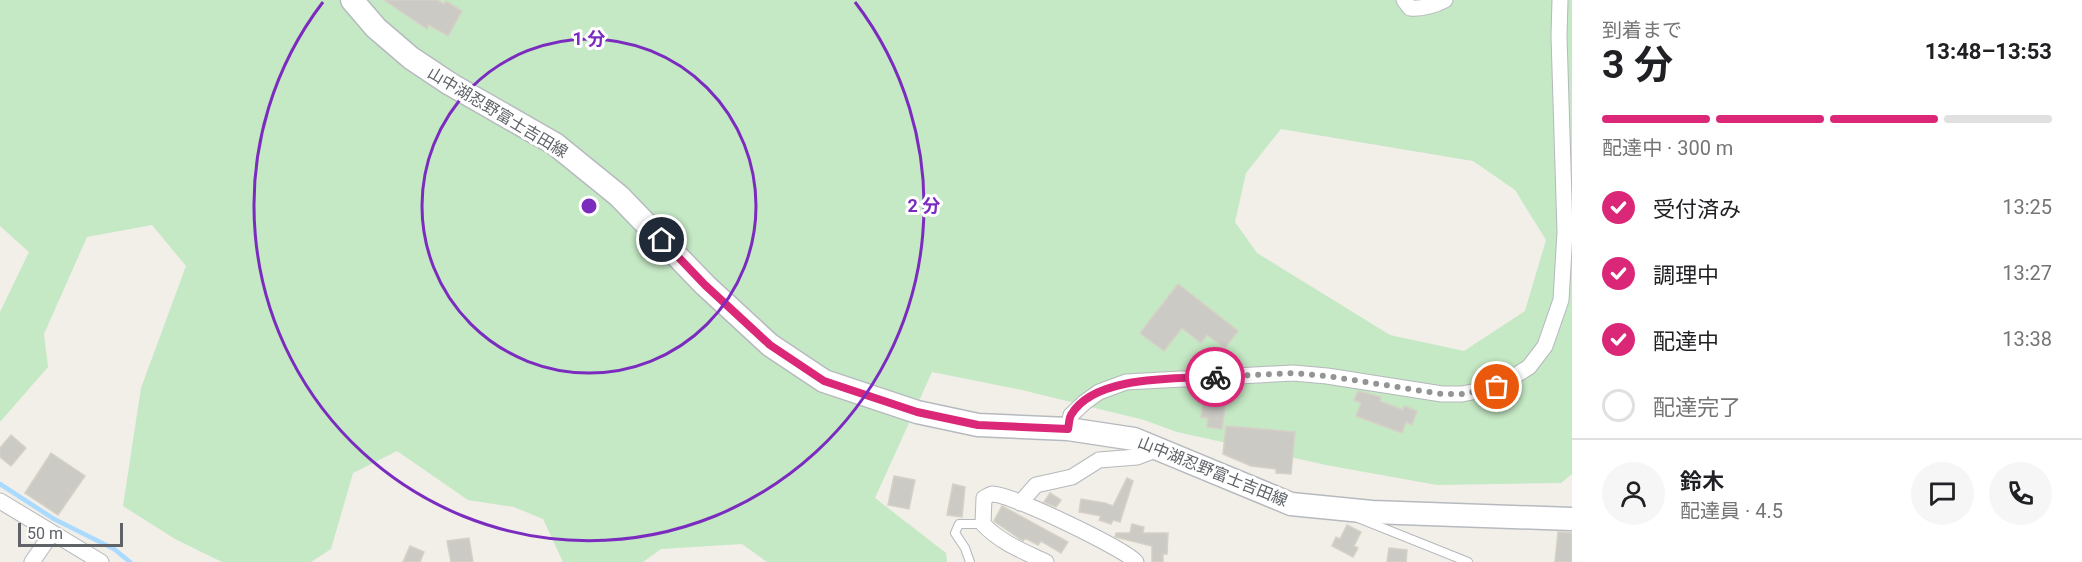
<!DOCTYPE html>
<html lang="ja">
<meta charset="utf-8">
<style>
:root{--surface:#fff;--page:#f6f6f6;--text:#202124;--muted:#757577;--line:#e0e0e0;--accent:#db2777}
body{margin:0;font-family:Roboto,"Noto Sans JP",sans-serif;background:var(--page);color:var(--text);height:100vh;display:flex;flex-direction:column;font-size:22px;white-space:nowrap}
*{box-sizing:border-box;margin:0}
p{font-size:20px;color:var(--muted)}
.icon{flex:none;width:33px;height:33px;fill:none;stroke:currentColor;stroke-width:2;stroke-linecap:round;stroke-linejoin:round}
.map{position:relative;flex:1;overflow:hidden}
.drawer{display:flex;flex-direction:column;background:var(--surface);width:510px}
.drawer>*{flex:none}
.scale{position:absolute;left:18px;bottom:15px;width:105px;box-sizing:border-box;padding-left:6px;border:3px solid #5f6368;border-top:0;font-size:16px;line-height:21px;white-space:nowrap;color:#5f6368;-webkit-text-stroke:4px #fff;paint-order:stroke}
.pin{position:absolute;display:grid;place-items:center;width:51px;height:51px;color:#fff;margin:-26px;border:3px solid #fff;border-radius:50%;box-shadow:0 2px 6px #0007}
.courier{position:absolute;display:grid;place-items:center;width:60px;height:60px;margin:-30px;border:4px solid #db2777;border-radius:50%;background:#fff;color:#222;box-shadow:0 2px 8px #0007}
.headline em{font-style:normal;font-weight:700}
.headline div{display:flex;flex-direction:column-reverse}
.headline{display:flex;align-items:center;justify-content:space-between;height:102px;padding:0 30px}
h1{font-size:39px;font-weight:700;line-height:45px}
.bar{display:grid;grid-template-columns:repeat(4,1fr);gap:9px 6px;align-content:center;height:72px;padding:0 30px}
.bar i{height:8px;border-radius:4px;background:var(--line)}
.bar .active{background:var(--accent)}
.bar p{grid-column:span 4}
.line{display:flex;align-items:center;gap:15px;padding:0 30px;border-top:2px solid var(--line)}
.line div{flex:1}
.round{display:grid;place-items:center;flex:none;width:63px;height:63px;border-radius:32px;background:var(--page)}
ol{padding:0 30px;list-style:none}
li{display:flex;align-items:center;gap:18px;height:66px}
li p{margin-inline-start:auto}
li .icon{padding:6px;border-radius:50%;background:var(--accent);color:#fff;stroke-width:4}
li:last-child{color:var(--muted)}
li i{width:33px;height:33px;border:3px solid var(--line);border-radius:50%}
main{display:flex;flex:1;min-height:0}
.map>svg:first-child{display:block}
.green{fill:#c5e8c5;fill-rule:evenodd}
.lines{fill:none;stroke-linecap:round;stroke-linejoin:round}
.stream{stroke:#aadaff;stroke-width:4.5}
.building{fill:#cccac5;stroke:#d6d1c6;stroke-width:1.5}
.service-casing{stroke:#b5b8bc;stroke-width:10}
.minor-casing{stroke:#b5b8bc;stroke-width:17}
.secondary-casing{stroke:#b6babf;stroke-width:25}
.service{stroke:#fff;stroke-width:8}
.minor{stroke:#fff;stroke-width:15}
.secondary{stroke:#fff;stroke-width:22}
.done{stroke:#929495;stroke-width:6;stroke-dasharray:0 10.8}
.route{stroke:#db2777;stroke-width:8}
.ring{fill:none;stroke:#7b2cbf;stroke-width:3}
.labels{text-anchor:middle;stroke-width:6;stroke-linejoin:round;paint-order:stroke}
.street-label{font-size:16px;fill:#5f6368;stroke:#fff}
.centre{fill:#7b2cbf;stroke:#fff;stroke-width:3}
.ring-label{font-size:18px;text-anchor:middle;font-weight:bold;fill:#7b2cbf;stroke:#fff;stroke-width:6;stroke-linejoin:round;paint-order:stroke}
</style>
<main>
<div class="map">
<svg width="1572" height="562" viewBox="0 0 1572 562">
<rect width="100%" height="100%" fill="#f1efe8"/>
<path class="green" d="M 0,0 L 1572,0 L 1572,474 L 1561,483 L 1437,485 L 1326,465 L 1177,432 L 1144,420 L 1022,390 L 932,372 L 875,498 L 946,553 L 947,562 L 767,562 L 742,544 L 661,549 L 643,562 L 563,562 L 543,519 L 514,507 L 468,500 L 397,451 L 353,473 L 331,549 L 311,562 L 222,562 L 175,539 L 123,506 L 141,388 L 186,266 L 152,225 L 87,237 L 44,334 L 48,367 L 0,422 L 0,312 L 29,252 L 0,226 ZM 1281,129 L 1473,161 L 1515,190 L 1546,240 L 1525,311 L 1464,351 L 1390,335 L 1257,253 L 1235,222 L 1246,173 Z"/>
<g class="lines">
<path class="stream" d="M 0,484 L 54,519 L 114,549 L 130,562"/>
</g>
<path class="building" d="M 384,0 L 437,0 L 444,4 L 446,1 L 462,11 L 448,36 L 429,25 L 427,29 Z
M 1178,284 L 1238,331 L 1225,348 L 1207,335 L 1201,343 L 1182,328 L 1164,351 L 1140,333 Z
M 1358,391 L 1381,397 L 1380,401 L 1403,410 L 1404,406 L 1417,411 L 1412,425 L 1406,422 L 1402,433 L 1356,416 L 1361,403 L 1354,400 Z
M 1204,398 L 1226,401 L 1222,429 L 1207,427 L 1208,418 L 1201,417 Z
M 1226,426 L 1295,432 L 1291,474 L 1276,473 L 1276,469 L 1251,466 L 1223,454 Z
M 11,435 L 26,448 L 11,466 L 0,457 L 0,448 Z
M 51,453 L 85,476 L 58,515 L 25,493 Z
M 894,476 L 915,480 L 909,509 L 888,505 Z
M 1127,478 L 1133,481 L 1120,522 L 1113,520 L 1111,524 L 1099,520 L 1101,516 L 1079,512 L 1081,499 L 1105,503 L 1113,506 Z
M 953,484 L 965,487 L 962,517 L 947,515 Z
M 1050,493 L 1061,500 L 1056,507 L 1044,502 Z
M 1002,506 L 1068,542 L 1061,553 L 1041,541 L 1038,545 L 1025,538 L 1023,541 L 998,524 L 994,521 Z
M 1132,524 L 1144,527 L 1143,533 L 1168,533 L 1167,554 L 1163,554 L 1163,562 L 1152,562 L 1152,546 L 1115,537 L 1116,533 L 1130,533 Z
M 1347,525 L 1361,532 L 1354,546 L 1358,548 L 1353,557 L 1332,546 L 1336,537 L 1340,539 Z
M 1558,532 L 1572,533 L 1572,562 L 1555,562 Z
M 469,538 L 473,562 L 451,562 L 447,541 Z
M 410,546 L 424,552 L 420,562 L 403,562 Z
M 1389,548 L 1407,550 L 1406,562 L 1387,562 Z"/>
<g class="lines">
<g class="service-casing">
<path id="service" d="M 1358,518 L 1468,562
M 970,562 L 965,548 L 955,533 L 959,524 L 983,524"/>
</g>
<g class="minor-casing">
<path id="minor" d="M 1404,0 L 1410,8 C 1423,9 1433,6 1445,0
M 1068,429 L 1071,415 L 1085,402 L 1099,392 L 1126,382 L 1293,373 L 1327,376 L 1442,394 L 1462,394 L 1497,387 L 1529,367 L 1545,346 L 1561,300 L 1565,232 L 1559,36 L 1560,0
M 0,501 L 101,562
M 1020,503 L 1036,485 L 1072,477 L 1099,460 L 1137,457 L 1158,449
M 32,562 L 52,533
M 1046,562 C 1023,551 1001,543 983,524 L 984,498 C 986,497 989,495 992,494 C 1009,493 1125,549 1136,562"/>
</g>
<g class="secondary-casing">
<path id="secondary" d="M 352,0 L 376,28 L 411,58 L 450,84 L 555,144 L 619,196 L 705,285 L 770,345 L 824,381 L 917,412 L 978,425 L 1068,429 L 1134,439 L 1291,504 L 1372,512 L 1572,519"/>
</g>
<use href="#service" class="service"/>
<use href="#minor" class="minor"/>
<use href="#secondary" class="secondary"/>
</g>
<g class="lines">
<path class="done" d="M 1215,377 L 1293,373 L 1327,376 L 1442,394 L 1462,394 L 1497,387"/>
<path class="route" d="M 662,240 L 705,285 L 770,345 L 824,381 L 917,412 L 978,425 L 1068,429 C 1069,425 1069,418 1071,415 C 1094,375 1176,379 1215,377"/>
</g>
<g class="ring">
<circle cx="589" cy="206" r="167"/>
<path d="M855 2A335 335 0 1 1 323 2"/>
</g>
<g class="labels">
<g class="street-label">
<text transform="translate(498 112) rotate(31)" y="6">山中湖忍野富士吉田線</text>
<text transform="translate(1213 471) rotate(22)" y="6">山中湖忍野富士吉田線</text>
</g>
</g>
<circle cx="589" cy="206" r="9" class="centre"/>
<g class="ring-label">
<text x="589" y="45">1 分</text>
<text x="924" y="212">2 分</text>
</g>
</svg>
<div class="scale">50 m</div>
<div class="pin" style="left:1497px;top:387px;background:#ea580c"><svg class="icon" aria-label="bag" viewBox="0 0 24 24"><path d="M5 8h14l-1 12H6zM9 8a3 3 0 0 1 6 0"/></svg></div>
<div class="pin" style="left:662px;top:240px;background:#1f2937"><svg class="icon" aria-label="home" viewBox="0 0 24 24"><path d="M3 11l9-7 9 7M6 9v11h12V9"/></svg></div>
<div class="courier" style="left:1215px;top:377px"><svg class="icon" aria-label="bike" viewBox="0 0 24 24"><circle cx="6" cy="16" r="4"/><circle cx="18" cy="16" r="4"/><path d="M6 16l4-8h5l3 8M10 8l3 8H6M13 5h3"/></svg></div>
</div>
<section class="drawer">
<div class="headline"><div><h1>3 分</h1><p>到着まで</p></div><em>13:48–13:53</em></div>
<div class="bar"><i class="active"></i><i class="active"></i><i class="active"></i><i></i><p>配達中 · 300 m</p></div>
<ol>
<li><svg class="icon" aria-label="check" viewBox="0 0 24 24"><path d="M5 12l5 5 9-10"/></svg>受付済み<p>13:25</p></li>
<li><svg class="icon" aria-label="check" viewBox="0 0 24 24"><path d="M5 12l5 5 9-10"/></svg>調理中<p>13:27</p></li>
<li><svg class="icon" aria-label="check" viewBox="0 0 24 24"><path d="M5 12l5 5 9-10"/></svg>配達中<p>13:38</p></li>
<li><i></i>配達完了</li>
</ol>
<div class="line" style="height:108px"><a class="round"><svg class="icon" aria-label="person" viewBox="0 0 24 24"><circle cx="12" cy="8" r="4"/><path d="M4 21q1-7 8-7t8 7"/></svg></a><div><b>鈴木</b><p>配達員 · 4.5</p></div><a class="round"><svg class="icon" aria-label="chat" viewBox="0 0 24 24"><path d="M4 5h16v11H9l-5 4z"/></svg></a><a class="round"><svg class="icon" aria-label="phone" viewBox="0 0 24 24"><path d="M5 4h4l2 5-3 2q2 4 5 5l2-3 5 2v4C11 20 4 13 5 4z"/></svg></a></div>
</section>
</main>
